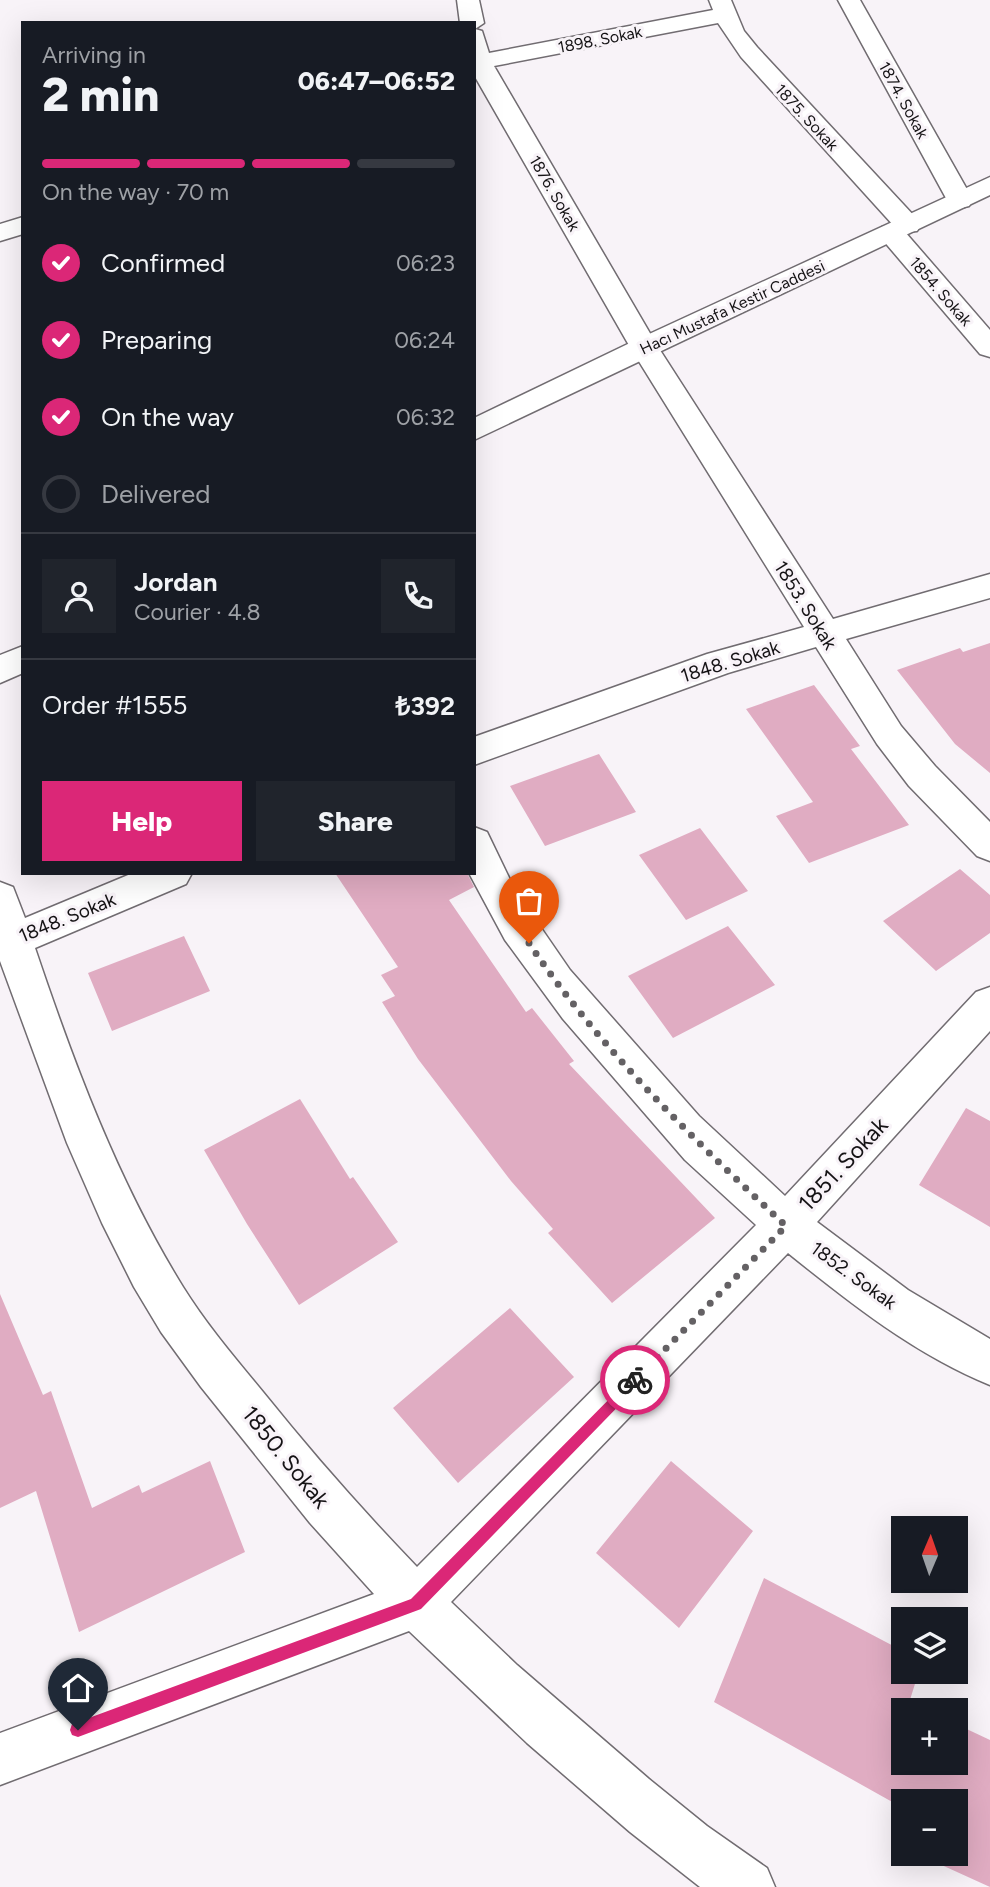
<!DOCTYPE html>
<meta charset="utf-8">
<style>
:root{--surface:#171b24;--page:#20242c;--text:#f1f3f6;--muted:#9ea1a6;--line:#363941;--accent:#db2777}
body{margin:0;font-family:Figtree,sans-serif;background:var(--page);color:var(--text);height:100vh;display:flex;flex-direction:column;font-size:26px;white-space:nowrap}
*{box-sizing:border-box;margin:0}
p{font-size:23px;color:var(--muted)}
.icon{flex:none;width:38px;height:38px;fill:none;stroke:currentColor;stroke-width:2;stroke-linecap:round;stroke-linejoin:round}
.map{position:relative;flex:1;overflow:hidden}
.side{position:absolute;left:21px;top:21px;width:455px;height:854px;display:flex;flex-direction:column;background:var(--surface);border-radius:0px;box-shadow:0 7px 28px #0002}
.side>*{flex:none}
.needle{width:46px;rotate:2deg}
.controls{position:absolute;left:891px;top:1516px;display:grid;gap:14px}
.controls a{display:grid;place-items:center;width:77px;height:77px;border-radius:0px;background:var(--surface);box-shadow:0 7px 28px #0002;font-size:35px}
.pin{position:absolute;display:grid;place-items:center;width:60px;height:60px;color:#fff;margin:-72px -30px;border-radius:50% 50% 50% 0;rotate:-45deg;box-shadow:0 0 7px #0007}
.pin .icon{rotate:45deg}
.courier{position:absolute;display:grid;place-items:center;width:70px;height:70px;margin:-35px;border:5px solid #db2777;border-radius:50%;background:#fff;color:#222;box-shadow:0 2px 9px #0007}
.head em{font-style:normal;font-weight:800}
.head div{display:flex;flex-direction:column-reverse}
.head{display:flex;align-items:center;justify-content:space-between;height:119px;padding:0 21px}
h1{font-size:46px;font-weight:800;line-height:52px}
.bar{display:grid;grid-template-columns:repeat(4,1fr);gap:10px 7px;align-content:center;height:84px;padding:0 21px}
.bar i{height:9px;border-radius:5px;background:var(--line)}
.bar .on{background:var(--accent)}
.bar p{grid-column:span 4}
.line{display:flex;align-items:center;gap:18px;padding:0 21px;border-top:2px solid var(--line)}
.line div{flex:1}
.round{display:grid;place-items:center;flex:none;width:74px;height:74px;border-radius:0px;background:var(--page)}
ol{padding:0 21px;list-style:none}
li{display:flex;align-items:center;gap:21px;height:77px}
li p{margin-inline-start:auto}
li .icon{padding:7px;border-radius:50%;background:var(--accent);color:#fff;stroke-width:4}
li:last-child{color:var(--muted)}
li i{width:38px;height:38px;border:4px solid var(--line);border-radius:50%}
.button{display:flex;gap:14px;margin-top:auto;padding:14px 21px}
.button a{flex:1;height:80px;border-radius:0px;background:var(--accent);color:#fff;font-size:28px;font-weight:800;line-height:80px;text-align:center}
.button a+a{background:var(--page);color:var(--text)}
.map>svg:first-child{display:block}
.building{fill:#e0acc2}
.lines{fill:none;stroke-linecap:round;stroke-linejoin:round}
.street-casing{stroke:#716c71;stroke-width:3}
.secondary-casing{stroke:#716c71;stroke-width:3}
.street{fill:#fff;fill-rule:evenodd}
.secondary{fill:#fff;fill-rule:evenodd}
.route{fill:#db2777}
.done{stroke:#646164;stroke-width:7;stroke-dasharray:0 12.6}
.labels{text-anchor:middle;stroke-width:6;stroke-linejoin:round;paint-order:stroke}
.far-street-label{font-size:16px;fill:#151315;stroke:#f8f3f8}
.street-label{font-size:19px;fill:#151315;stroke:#f8f3f8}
.near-street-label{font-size:23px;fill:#151315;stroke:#f8f3f8}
</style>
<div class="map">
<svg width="990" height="1887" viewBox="0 0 990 1887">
<rect width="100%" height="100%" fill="#f8f3f8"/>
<path class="building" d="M 990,643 L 990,773 L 955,744 L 897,670 L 960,648 L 963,652 Z
M 814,685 L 860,746 L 851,749 L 909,825 L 809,863 L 776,816 L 813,802 L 746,709 Z
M 599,754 L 636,812 L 545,846 L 510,786 Z
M 700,828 L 748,891 L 686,920 L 639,855 Z
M 960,869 L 990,895 L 990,933 L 936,971 L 883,921 Z
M 335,873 L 467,873 L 474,887 L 449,900 L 526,1012 L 532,1008 L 574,1061 L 569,1064 L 715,1218 L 612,1303 L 548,1233 L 553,1229 L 511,1181 L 418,1059 L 382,1002 L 395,996 L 381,975 L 398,967 Z
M 728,926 L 775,985 L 673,1038 L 628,976 Z
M 184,936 L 210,991 L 112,1031 L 88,973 Z
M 300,1099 L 350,1179 L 353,1177 L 398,1242 L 299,1305 L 247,1224 L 204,1150 Z
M 966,1108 L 990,1121 L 990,1227 L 919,1185 Z
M 0,1294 L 43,1395 L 51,1391 L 92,1508 L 139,1485 L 142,1493 L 210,1461 L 245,1552 L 79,1632 L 36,1491 L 0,1508 Z
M 510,1308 L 574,1377 L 458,1483 L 393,1408 Z
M 671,1461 L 753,1531 L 679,1628 L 596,1553 Z
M 764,1578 L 903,1651 L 903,1671 L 919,1671 L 909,1703 L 924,1710 L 903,1710 L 903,1762 L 956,1762 L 956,1724 L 990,1740 L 990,1887 L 924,1857 L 924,1853 L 956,1853 L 956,1801 L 903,1801 L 903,1808 L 714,1702 Z"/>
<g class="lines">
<g class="street-casing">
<path id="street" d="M 457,0 L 479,0 L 484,23 L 475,29 L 482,31 L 489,53 L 713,10 L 709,0 L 731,0 L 744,31 L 757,47 L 917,219 L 921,225 L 917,231 L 905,232 L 990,330 L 990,357 L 980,354 L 882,239 L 878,233 L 882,227 L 894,226 L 741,57 L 718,23 L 494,66 L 658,347 L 833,619 L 990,574 L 990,598 L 846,639 L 901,726 L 935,766 L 990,822 L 990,861 L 977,856 L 909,786 L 877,744 L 816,647 L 728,673 L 474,765 L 474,737 L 707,654 L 804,627 L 630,347 L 474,75 L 474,23 L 460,23 Z
M 838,0 L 860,0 L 973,200 L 969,206 L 960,208 L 951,206 L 947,200 Z
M 23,217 L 23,234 L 0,241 L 0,224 Z
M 474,827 L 487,832 L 515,890 L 570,970 L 699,1116 L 785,1196 L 976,992 L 990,987 L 990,1031 L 817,1222 L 908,1290 L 990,1339 L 990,1385 C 916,1355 850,1303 788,1253 L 451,1602 L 517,1665 L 649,1779 L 707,1826 L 767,1868 L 775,1887 L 700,1887 L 630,1832 L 527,1743 L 409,1631 L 0,1785 L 0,1733 L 374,1594 L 310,1523 L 201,1387 L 161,1332 L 134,1287 L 102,1223 L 67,1143 L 0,961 L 0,882 L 13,887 L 25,918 L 133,873 L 192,873 L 186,884 L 35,948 C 74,1064 118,1182 183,1287 C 206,1324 235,1358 263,1392 C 312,1453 363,1511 417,1567 L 756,1225 L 685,1160 L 563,1019 L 505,940 L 469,873 L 474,873 Z"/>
</g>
<g class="secondary-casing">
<path id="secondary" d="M 990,177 L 990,195 L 474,440 L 474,418 L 634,341 Z
M 23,646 L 23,673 L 0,683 L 0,655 Z"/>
</g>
<use href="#street" class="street"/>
<use href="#secondary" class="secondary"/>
</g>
<path class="route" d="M 635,1373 L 640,1375 L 640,1384 L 421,1609 L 78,1737 L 72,1735 L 70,1730 L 72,1724 L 78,1722 L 411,1599 Z"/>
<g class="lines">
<path class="done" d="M 529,943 C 599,1048 694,1140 786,1226 L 635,1380"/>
</g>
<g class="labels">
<g class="far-street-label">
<text transform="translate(600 39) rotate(-11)" y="6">1898. Sokak</text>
<text transform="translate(904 100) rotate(61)" y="6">1874. Sokak</text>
<text transform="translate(807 117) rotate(47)" y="6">1875. Sokak</text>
<text transform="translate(555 193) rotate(60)" y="6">1876. Sokak</text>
<text transform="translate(941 291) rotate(49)" y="6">1854. Sokak</text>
<text transform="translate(732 307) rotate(-25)" y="6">Hacı Mustafa Kestir Caddesi</text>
</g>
<g class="street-label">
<text transform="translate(806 605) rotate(58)" y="7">1853. Sokak</text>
<text transform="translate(730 661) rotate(-17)" y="7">1848. Sokak</text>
<text transform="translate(67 917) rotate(-22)" y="7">1848. Sokak</text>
<text transform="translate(854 1275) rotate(36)" y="7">1852. Sokak</text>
</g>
<g class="near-street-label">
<text transform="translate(843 1164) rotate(-47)" y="8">1851. Sokak</text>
<text transform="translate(286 1457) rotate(51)" y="8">1850. Sokak</text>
</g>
</g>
</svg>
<div class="controls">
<a><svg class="needle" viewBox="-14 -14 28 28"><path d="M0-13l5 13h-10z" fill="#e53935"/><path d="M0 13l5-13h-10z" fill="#9ea1a6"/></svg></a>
<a><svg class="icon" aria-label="layers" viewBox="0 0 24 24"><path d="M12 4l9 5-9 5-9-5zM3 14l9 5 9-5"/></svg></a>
<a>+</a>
<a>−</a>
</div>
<div class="pin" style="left:529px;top:943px;background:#ea580c"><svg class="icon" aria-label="bag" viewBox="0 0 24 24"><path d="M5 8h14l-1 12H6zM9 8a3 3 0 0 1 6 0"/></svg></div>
<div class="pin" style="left:78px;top:1730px;background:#1f2937"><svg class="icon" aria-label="home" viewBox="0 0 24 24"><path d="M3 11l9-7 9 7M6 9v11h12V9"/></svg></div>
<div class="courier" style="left:635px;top:1380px"><svg class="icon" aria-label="bike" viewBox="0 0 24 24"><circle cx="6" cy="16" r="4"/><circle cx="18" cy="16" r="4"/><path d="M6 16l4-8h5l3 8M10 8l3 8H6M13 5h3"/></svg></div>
<section class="side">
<div class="head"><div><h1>2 min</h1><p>Arriving in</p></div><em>06:47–06:52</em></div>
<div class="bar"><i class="on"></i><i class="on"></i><i class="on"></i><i></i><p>On the way · 70 m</p></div>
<ol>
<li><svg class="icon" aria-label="check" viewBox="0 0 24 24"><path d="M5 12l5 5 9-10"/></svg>Confirmed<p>06:23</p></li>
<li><svg class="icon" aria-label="check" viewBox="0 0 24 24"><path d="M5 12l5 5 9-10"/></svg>Preparing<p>06:24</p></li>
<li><svg class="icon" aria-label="check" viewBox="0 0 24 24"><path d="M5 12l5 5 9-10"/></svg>On the way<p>06:32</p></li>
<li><i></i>Delivered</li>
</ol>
<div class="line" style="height:126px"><a class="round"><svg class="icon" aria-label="person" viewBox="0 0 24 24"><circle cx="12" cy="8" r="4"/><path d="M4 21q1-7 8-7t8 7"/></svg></a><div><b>Jordan</b><p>Courier · 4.8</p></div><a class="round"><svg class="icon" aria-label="phone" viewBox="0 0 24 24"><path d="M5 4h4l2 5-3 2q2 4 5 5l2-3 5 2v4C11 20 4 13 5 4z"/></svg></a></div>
<div class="line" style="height:91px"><div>Order #1555</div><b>₺392</b></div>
<div class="button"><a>Help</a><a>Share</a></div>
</section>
</div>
